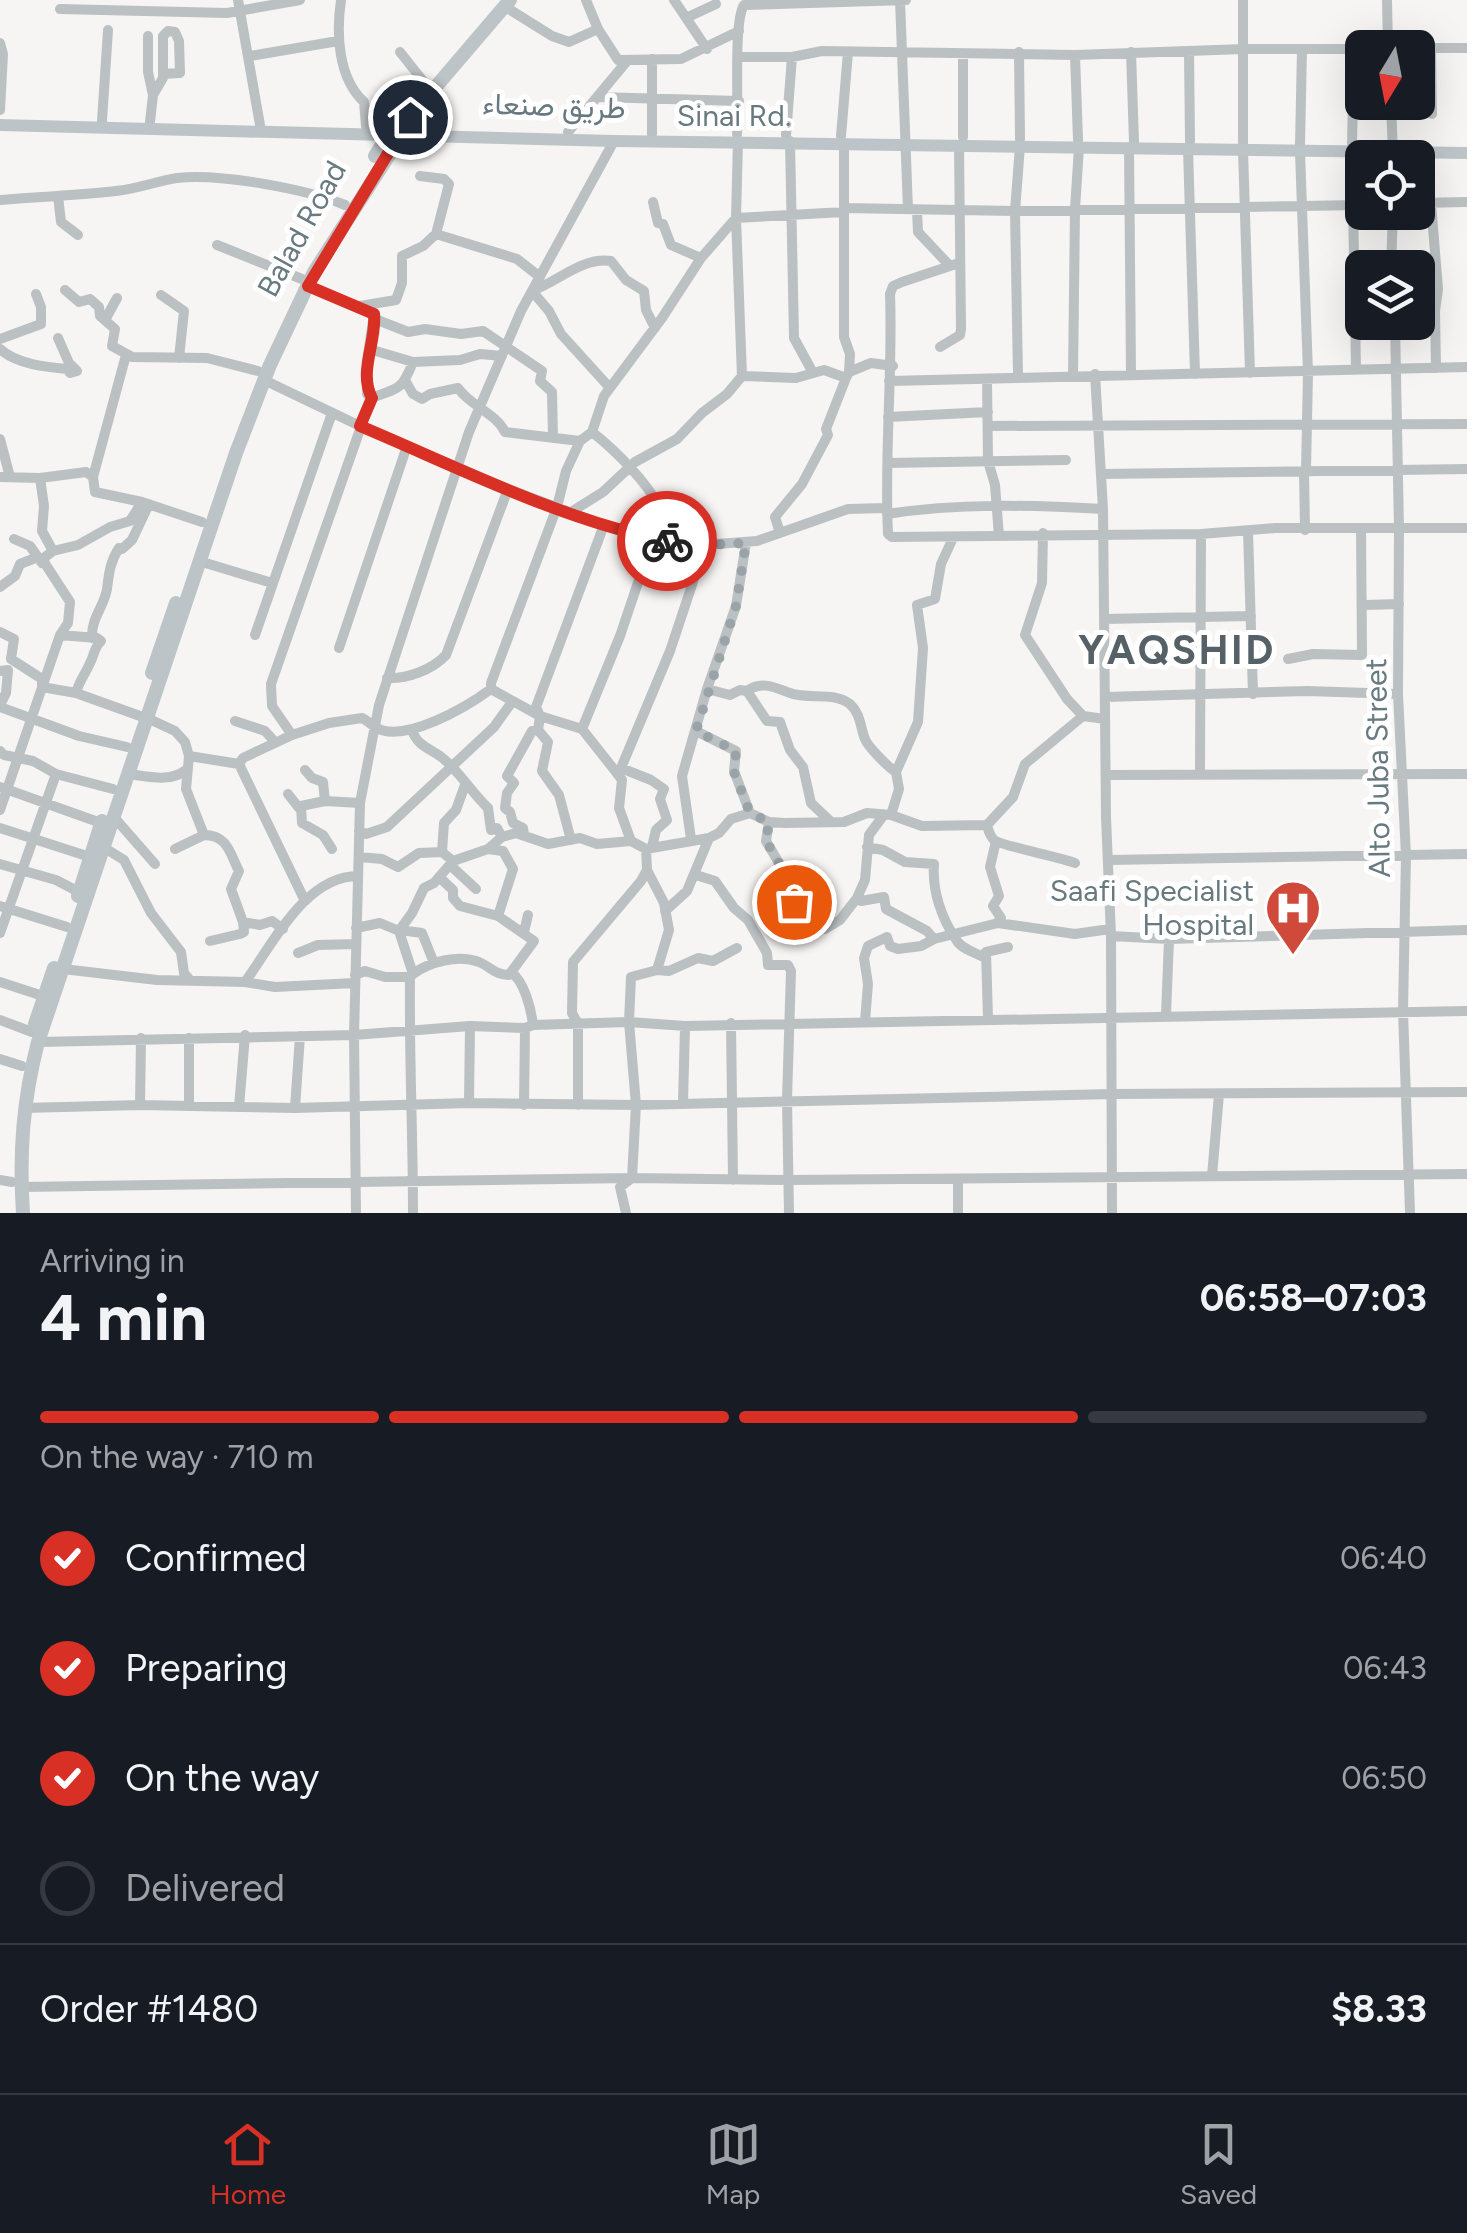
<!DOCTYPE html>
<meta charset="utf-8">
<style>
:root{--surface:#171b24;--page:#20242c;--text:#f1f3f6;--muted:#9ea1a6;--line:#363941;--accent:#d93025}
body{margin:0;font-family:Figtree,Vazirmatn,sans-serif;background:var(--page);color:var(--text);height:100vh;display:flex;flex-direction:column;font-size:38px;white-space:nowrap}
*{box-sizing:border-box;margin:0}
p{font-size:32px;color:var(--muted)}
.icon{flex:none;width:55px;height:55px;fill:none;stroke:currentColor;stroke-width:2;stroke-linecap:round;stroke-linejoin:round}
.map{position:relative;height:1213px;overflow:hidden}
.panel{display:flex;flex-direction:column;background:var(--surface);flex:1}
.panel>*{flex:none}
.needle{width:65px;rotate:190deg}
.fabs{position:absolute;left:1345px;top:30px;display:grid;gap:20px}
.fabs a{display:grid;place-items:center;width:90px;height:90px;border-radius:15px;background:var(--surface);box-shadow:0 10px 40px #0002;font-size:50px}
.pin{position:absolute;display:grid;place-items:center;width:85px;height:85px;color:#fff;margin:-42px;border:5px solid #fff;border-radius:50%;box-shadow:0 2px 10px #0007}
.courier{position:absolute;display:grid;place-items:center;width:100px;height:100px;margin:-50px;border:8px solid #d93025;border-radius:50%;background:#fff;color:#222;box-shadow:0 2px 12px #0007}
.headline em{font-style:normal;font-weight:700}
.headline div{display:flex;flex-direction:column-reverse}
.headline{display:flex;align-items:center;justify-content:space-between;height:170px;padding:0 40px}
h1{font-size:65px;font-weight:700;line-height:75px}
.bar{display:grid;grid-template-columns:repeat(4,1fr);gap:15px 10px;align-content:center;height:120px;padding:0 40px}
.bar i{height:12px;border-radius:8px;background:var(--line)}
.bar .active{background:var(--accent)}
.bar p{grid-column:span 4}
.line{display:flex;align-items:center;gap:25px;padding:0 40px;border-top:2px solid var(--line)}
.line div{flex:1}
ol{padding:0 40px;list-style:none}
li{display:flex;align-items:center;gap:30px;height:110px}
li p{margin-inline-start:auto}
li .icon{padding:10px;border-radius:50%;background:var(--accent);color:#fff;stroke-width:4}
li:last-child{color:var(--muted)}
li i{width:55px;height:55px;border:5px solid var(--line);border-radius:50%}
.tabs{display:flex;justify-content:space-around;align-items:center;height:140px;border-top:2px solid var(--line);background:var(--surface);font-size:28px;color:var(--muted)}
.tabs a{display:grid;justify-items:center;gap:5px}
.tabs .active{color:var(--accent)}
.map>svg:first-child{display:block}
.lines{fill:none;stroke-linecap:round;stroke-linejoin:round}
.minor{stroke:#bbc0c2;stroke-width:10}
.major{stroke:#bdc4c7;stroke-width:12}
.highway{stroke:#bdc4c7;stroke-width:14}
.done{stroke:#9aa4a8;stroke-width:10;stroke-dasharray:0 18}
.route{stroke:#d93025;stroke-width:12}
.labels{text-anchor:middle;stroke-width:10;stroke-linejoin:round;paint-order:stroke}
.street-label{font-size:30px;fill:#687980;stroke:#fff}
.poi-label{font-size:30px;fill:#687980;stroke:#fff;text-anchor:end}
.district-label{font-size:40px;font-weight:bold;letter-spacing:2.5px;fill:#556166;stroke:#fff}
</style>
<div class="map">
<svg width="1467" height="1213" viewBox="0 0 1467 1213">
<rect width="100%" height="100%" fill="#f6f5f3"/>
<g class="lines">
<path class="minor" d="M 238,0 L 260,125
M 341,0 C 336,34 338,78 364,102 L 366,126
M 586,0 L 598,29 L 618,60 L 681,59 L 739,31
M 674,0 L 707,49
M 900,0 L 908,209
M 1387,0 L 1388,48
M 504,6 L 552,36 L 569,42 L 598,29
M 60,9 L 227,13 L 300,0
M 686,18 L 716,4
M 148,36 L 148,72 L 153,95
M 0,43 L 3,54 L 0,110
M 1418,48 L 1467,48
M 1431,48 L 1432,114
M 1189,51 L 1190,142
M 400,52 L 431,91
M 1019,52 L 1020,139
M 1131,52 L 1134,142
M 1075,55 L 1078,140
M 250,56 L 338,41
M 739,57 L 792,57 L 822,51 L 1075,55 L 1244,49 L 1362,49
M 652,59 L 652,134
M 597,97 L 739,101
M 1391,102 L 1393,156
M 102,121 L 108,30
M 150,122 L 153,95 L 163,78 L 163,36 L 168,31 L 175,32 L 179,41 L 180,73 L 163,74
M 568,132 L 627,61
M 737,134 C 739,108 733,22 744,5 L 906,0
M 786,135 L 792,57
M 841,136 L 848,52
M 963,137 L 963,54
M 738,141 L 736,218 L 742,376
M 790,141 L 794,338 L 812,371
M 844,143 L 844,337 L 850,354 L 849,372
M 1243,143 L 1243,0
M 1300,145 L 1302,49
M 1352,145 L 1354,50
M 1129,147 L 1131,373
M 1188,149 L 1195,374
M 1243,150 L 1250,373
M 1300,152 L 1308,373 L 1306,470
M 420,176 L 444,179 L 449,184 L 436,234
M 58,196 L 61,222 L 78,235
M 0,200 C 39,197 78,195 116,191 C 137,189 157,181 177,178 C 220,173 306,189 345,205
M 653,202 L 658,223 L 663,224 L 671,245 L 701,258
M 1418,203 L 1467,202
M 1431,203 L 1438,289 L 1435,311 L 1436,368
M 1353,205 L 1356,369
M 844,208 L 1015,211 L 1362,205
M 917,210 L 918,232 L 949,265
M 217,245 L 302,279
M 959,263 L 902,282 L 893,286 L 890,294 C 893,374 884,454 888,534 L 892,537 L 1201,534 L 1275,528 L 1467,528
M 1391,268 L 1393,212
M 65,290 L 79,302 L 90,299 L 99,307 L 100,316 L 115,329 L 112,346 L 132,357 L 207,358 L 258,371
M 161,295 L 184,311 L 179,358
M 360,306 L 396,300 L 402,283 L 402,256 L 423,246 L 436,234 L 517,259 L 540,277
M 375,319 L 408,332 L 425,329 L 461,334 L 483,331 L 542,371 L 540,381 L 552,392 L 553,438
M 105,320 L 117,298
M 1395,322 L 1399,530 L 1398,694 L 1406,856 L 1403,1011 L 1410,1213
M 0,339 L 41,324 L 41,307 L 36,294
M 940,347 L 960,335 L 961,329 L 959,145
M 0,349 C 16,364 45,367 67,369 L 70,373 L 77,371 L 69,363 L 58,338
M 369,349 L 413,362 L 460,360 L 480,354 L 502,356
M 1095,374 L 1103,509 L 1106,817 L 1111,936 L 1112,1213
M 1018,375 L 1015,211 L 1020,146
M 1073,376 L 1075,209 L 1079,147
M 264,380 L 360,426 L 508,489 L 604,525 L 690,546 L 757,541 L 848,509 L 886,508
M 987,380 L 988,461 L 995,485 L 999,536
M 889,381 L 1467,367
M 406,382 L 413,394 L 422,399 L 430,394 L 458,388 C 470,406 496,413 505,432 L 580,441
M 610,388 L 561,334 L 549,311 L 532,291 C 559,281 582,257 611,261 L 626,280 L 644,291 L 646,310 L 655,328
M 371,398 C 399,388 402,390 413,362
M 888,417 L 988,412
M 988,426 L 1467,424
M 592,432 C 614,449 654,488 662,515 C 665,523 662,531 661,540
M 0,439 L 10,477
M 888,463 L 1066,460
M 1304,471 L 1305,530
M 1101,474 L 1467,469
M 0,477 L 40,478
M 93,477 L 126,355
M 571,512 L 603,492 L 635,462 L 677,439 L 702,413 L 727,394 L 742,376 L 796,378 L 824,370 L 846,378 L 849,372 L 871,363 L 893,366
M 887,514 C 958,503 1032,505 1103,509
M 1248,531 L 1253,694
M 780,533 L 775,517 L 802,484 L 828,435 L 826,429 L 846,378
M 1043,533 L 1042,583 L 1025,635 L 1067,699 L 1083,716
M 14,539 L 30,546 L 42,563 L 44,562 L 70,602 L 68,623 L 60,635 L 97,638 L 101,641 C 93,649 95,654 90,663 C 86,673 79,681 76,693
M 53,551 L 78,545 L 110,527 L 130,521 L 142,502
M 199,561 L 272,583
M 44,562 L 45,557 L 53,551 L 42,531 L 44,506 L 40,478 L 86,472 L 93,477 L 95,492 L 142,502 L 202,522
M 0,587 L 15,576 L 20,564 L 38,557
M 1364,605 L 1399,604
M 1104,619 L 1251,616
M 0,632 L 14,639 L 11,659 L 42,679 L 42,686
M 255,635 L 332,413
M 92,638 C 91,618 104,607 107,589 C 109,573 110,562 119,548 L 122,549 L 132,540 L 149,504
M 339,648 L 407,446
M 1288,659 L 1313,654 L 1362,655 L 1361,528
M 0,671 L 8,670 L 6,693 L 0,705
M 387,678 C 407,679 432,670 446,655 L 508,489
M 42,687 L 76,693 L 140,716
M 707,689 L 730,695 L 740,690 L 747,691 L 767,721 L 780,722 L 790,750 L 803,767 L 811,803 L 829,820
M 747,691 C 762,680 776,688 790,693 C 809,700 833,691 850,704 C 861,714 860,727 865,739 C 868,747 889,768 896,772
M 1106,697 L 1307,691 L 1398,694
M 0,707 L 79,736 L 127,747
M 147,718 L 175,731 L 185,742 L 189,756 L 186,789 L 204,835 C 228,835 230,854 239,871 L 231,889 L 243,922
M 235,721 L 265,731 L 275,742
M 582,729 L 620,636 L 653,538
M 412,730 C 416,744 428,748 440,756 C 457,768 471,792 488,808 L 491,830 L 497,828 L 502,837
M 696,731 L 736,751 L 734,771 L 750,813
M 292,735 L 329,723 L 362,718 C 367,720 370,724 375,727 C 403,745 468,706 491,689
M 0,751 L 4,755 L 33,761 L 56,774
M 189,756 L 239,764 L 304,899
M 239,764 L 243,758 L 292,735 L 272,706 L 271,684 L 371,398 L 367,394 L 367,361 L 374,314 L 308,286
M 621,768 L 670,651 L 692,585 L 696,571 L 690,546
M 305,770 L 312,778 L 323,782 L 325,801 L 360,803
M 616,772 L 622,780 L 619,808 L 631,841
M 1200,773 L 1201,534
M 128,774 C 147,776 170,783 186,770
M 1108,775 L 1467,774
M 0,787 L 101,823
M 288,794 L 299,808
M 325,801 L 301,806 L 302,823 L 323,835 L 332,849
M 0,810 L 60,635
M 891,815 L 899,789 L 896,772 L 918,722 L 923,648 L 917,605 L 935,599 L 941,564 L 953,538
M 113,816 L 155,864
M 769,822 L 766,841 L 789,880 L 803,922 L 825,929 L 840,920 L 857,898 L 865,880 L 869,835 L 883,816
M 987,825 L 1013,797 L 1025,764 L 1083,716 L 1105,719
M 987,825 C 989,832 989,835 994,840 C 1001,846 1061,857 1075,863
M 0,828 L 90,857
M 359,831 L 366,834 L 387,827 L 494,727 L 512,702
M 524,834 L 523,828 L 513,823 L 510,812 L 505,808 L 507,793 L 514,783 L 507,776 L 532,731 L 538,730
M 691,839 L 682,776 L 707,689 L 736,606 L 746,543
M 571,840 L 559,795 L 542,771 L 548,742 L 538,730 L 540,716 L 536,707 L 604,525
M 996,841 L 990,867 L 999,896 L 993,906 L 1001,918 L 998,922
M 103,847 L 124,860 L 151,913 L 181,952 L 184,973 L 189,979
M 652,847 L 656,830 L 667,820 L 660,799 L 664,789 L 651,780 L 621,768 L 616,772 L 582,729 L 540,716 L 491,689 L 491,683 L 557,507 L 566,471 L 580,441 L 592,432 L 604,396 L 662,318 L 701,258 L 736,218 L 844,212
M 867,847 L 883,850 L 905,862 L 934,864 C 932,890 941,918 957,941 C 962,949 976,953 985,958
M 175,849 L 204,835
M 488,849 L 503,851 L 513,869 L 498,916
M 442,852 L 444,823 L 456,810 L 465,785
M 359,857 L 382,859 L 398,867 L 419,853 L 442,852 L 453,861 L 488,849 L 502,837 L 516,833 L 548,844 L 580,838 L 597,844 L 631,841 L 646,849 L 709,838 L 719,833 L 731,819 L 750,813 L 769,822 L 785,823 L 844,822 L 867,813 L 891,815 L 922,826 L 987,825
M 1108,860 L 1467,854
M 0,864 L 56,880 L 79,892
M 450,865 L 476,889
M 647,870 L 664,903 L 669,930 L 657,970
M 696,875 L 715,881 L 734,908 L 748,920 L 767,953 L 768,965 L 788,965 L 791,971 L 787,1100 L 789,1213
M 857,898 L 861,901 L 884,897 L 886,909 L 927,931 L 934,939
M 0,906 L 67,927
M 665,911 L 687,891 L 709,838
M 356,928 L 380,923 L 399,931 L 413,974 L 410,977 C 409,1056 413,1134 413,1213
M 400,930 L 422,933 L 434,963
M 399,931 L 412,913 L 424,888 L 434,883 L 453,861
M 524,932 L 528,915
M 0,933 L 56,774 L 113,789
M 1111,936 L 1169,939 L 1467,930
M 210,941 L 240,934 L 244,932 L 243,922 L 260,925 L 272,921 L 283,929
M 298,953 L 318,945 L 356,944
M 63,969 L 157,980 L 245,982 L 275,987 L 355,983
M 511,972 C 524,981 531,1008 533,1025
M 413,974 C 429,962 458,954 479,962 C 491,967 495,975 509,975 L 534,941 L 498,916 L 460,906 L 453,898 L 453,890 L 439,877
M 355,975 L 365,971 L 385,977 L 410,977
M 0,982 L 43,996
M 245,982 C 273,944 305,876 358,876
M 1166,1015 L 1169,939
M 988,1018 L 986,952 L 1008,947
M 0,1020 L 32,1032
M 865,1021 L 868,984 L 864,958 L 868,946 L 887,937 L 890,946 L 898,949 L 921,946 L 934,939 L 998,923 L 1075,934 L 1110,929
M 731,1023 L 733,1180
M 189,1038 L 189,1106
M 38,1042 L 354,1035 L 470,1026 L 525,1028 L 533,1025 L 629,1022 L 685,1026 L 1467,1011
M 0,1059 L 22,1066
M 469,1103 L 470,1026
M 683,1103 L 685,1026
M 140,1105 L 141,1038
M 524,1105 L 525,1028
M 578,1105 L 578,1024 L 572,1013 L 573,962 L 641,881 L 647,870 L 646,849
M 239,1107 L 245,1035
M 24,1108 L 140,1105 L 295,1108 L 469,1103 L 636,1105 L 1113,1094 L 1467,1092
M 295,1108 L 300,1036
M 1212,1176 L 1219,1094
M 0,1180 L 12,1182
M 21,1187 L 632,1178 L 788,1180 L 1467,1174
M 356,1213 L 354,1035 L 360,803 L 379,705 L 469,432 L 521,311 L 614,141
M 626,1213 L 620,1187 L 632,1178 L 636,1105 L 629,1022 L 631,977 L 657,970 L 669,971 L 698,958 L 713,961 L 737,948
M 958,1213 L 958,1179"/>
<path class="major" d="M 0,125 L 614,141 L 1467,153"/>
<path class="highway" d="M 375,156 L 394,126 L 409,117
M 152,673 L 176,603
M 78,896 L 102,821
M 35,1024 L 54,968
M 23,1213 C 19,1153 23,1100 38,1042 L 236,453 L 270,365 L 314,272 L 407,127 L 410,117 L 510,0"/>
</g>
<g class="lines">
<path class="done" d="M 667,541 L 690,546 L 746,543 L 736,606 L 696,731 L 736,751 L 734,772 L 750,813 L 769,822 L 766,841 L 789,880 L 794,902"/>
<path class="route" d="M 410,117 L 308,286 L 374,314 C 377,341 358,372 372,398 L 360,426 C 460,468 561,520 667,541"/>
</g>
<defs>
<g id="hospital-pin" transform="scale(2.875)"><path d="M0 17L-7.5 6A9.5 9.5 0 1 1 7.5 6Z" fill="#cf4a3a" stroke="#fff"/><path d="M-5-5h3v3.5h4V-5h3V5h-3V1.5h-4V5h-3Z" fill="#fff"/></g>
</defs>
<g fill-rule="evenodd">
<use href="#hospital-pin" x="1293" y="908"/>
</g>
<g class="labels">
<g class="street-label">
<text transform="translate(554 106) rotate(2)" y="10">طريق صنعاء</text>
<text x="734" y="126">Sinai Rd.</text>
<text transform="translate(302 229) rotate(-61)" y="10">Balad Road</text>
<text transform="translate(1378 768) rotate(-91)" y="10">Alto Juba Street</text>
</g>
<g class="poi-label">
<text x="1254" y="901">Saafi Specialist<tspan x="1254" dy="34">Hospital</tspan></text>
</g>
<g class="district-label">
<text x="1177" y="664">YAQSHID</text>
</g>
</g>
</svg>
<div class="fabs">
<a><svg class="needle" viewBox="-14 -14 28 28"><path d="M0-13l5 13h-10z" fill="#e53935"/><path d="M0 13l5-13h-10z" fill="#9ea1a6"/></svg></a>
<a><svg class="icon" aria-label="locate" viewBox="0 0 24 24"><circle cx="12" cy="12" r="6"/><path d="M12 2v4M12 18v4M2 12h4M18 12h4"/></svg></a>
<a><svg class="icon" aria-label="layers" viewBox="0 0 24 24"><path d="M12 4l9 5-9 5-9-5zM3 14l9 5 9-5"/></svg></a>
</div>
<div class="pin" style="left:794px;top:902px;background:#ea580c"><svg class="icon" aria-label="bag" viewBox="0 0 24 24"><path d="M5 8h14l-1 12H6zM9 8a3 3 0 0 1 6 0"/></svg></div>
<div class="pin" style="left:410px;top:117px;background:#1f2937"><svg class="icon" aria-label="home" viewBox="0 0 24 24"><path d="M3 11l9-7 9 7M6 9v11h12V9"/></svg></div>
<div class="courier" style="left:667px;top:541px"><svg class="icon" aria-label="bike" viewBox="0 0 24 24"><circle cx="6" cy="16" r="4"/><circle cx="18" cy="16" r="4"/><path d="M6 16l4-8h5l3 8M10 8l3 8H6M13 5h3"/></svg></div>
</div>
<section class="panel">
<div class="headline"><div><h1>4 min</h1><p>Arriving in</p></div><em>06:58–07:03</em></div>
<div class="bar"><i class="active"></i><i class="active"></i><i class="active"></i><i></i><p>On the way · 710 m</p></div>
<ol>
<li><svg class="icon" aria-label="check" viewBox="0 0 24 24"><path d="M5 12l5 5 9-10"/></svg>Confirmed<p>06:40</p></li>
<li><svg class="icon" aria-label="check" viewBox="0 0 24 24"><path d="M5 12l5 5 9-10"/></svg>Preparing<p>06:43</p></li>
<li><svg class="icon" aria-label="check" viewBox="0 0 24 24"><path d="M5 12l5 5 9-10"/></svg>On the way<p>06:50</p></li>
<li><i></i>Delivered</li>
</ol>
<div class="line" style="height:130px"><div>Order #1480</div><b>$8.33</b></div>
</section>
<nav class="tabs">
<a class="active"><svg class="icon" aria-label="home" viewBox="0 0 24 24"><path d="M3 11l9-7 9 7M6 9v11h12V9"/></svg>Home</a>
<a><svg class="icon" aria-label="map" viewBox="0 0 24 24"><path d="M3 6l6-2 6 2 6-2v14l-6 2-6-2-6 2zM9 4v14M15 6v14"/></svg>Map</a>
<a><svg class="icon" aria-label="saved" viewBox="0 0 24 24"><path d="M7 4h10v16l-5-4-5 4z"/></svg>Saved</a>
</nav>
